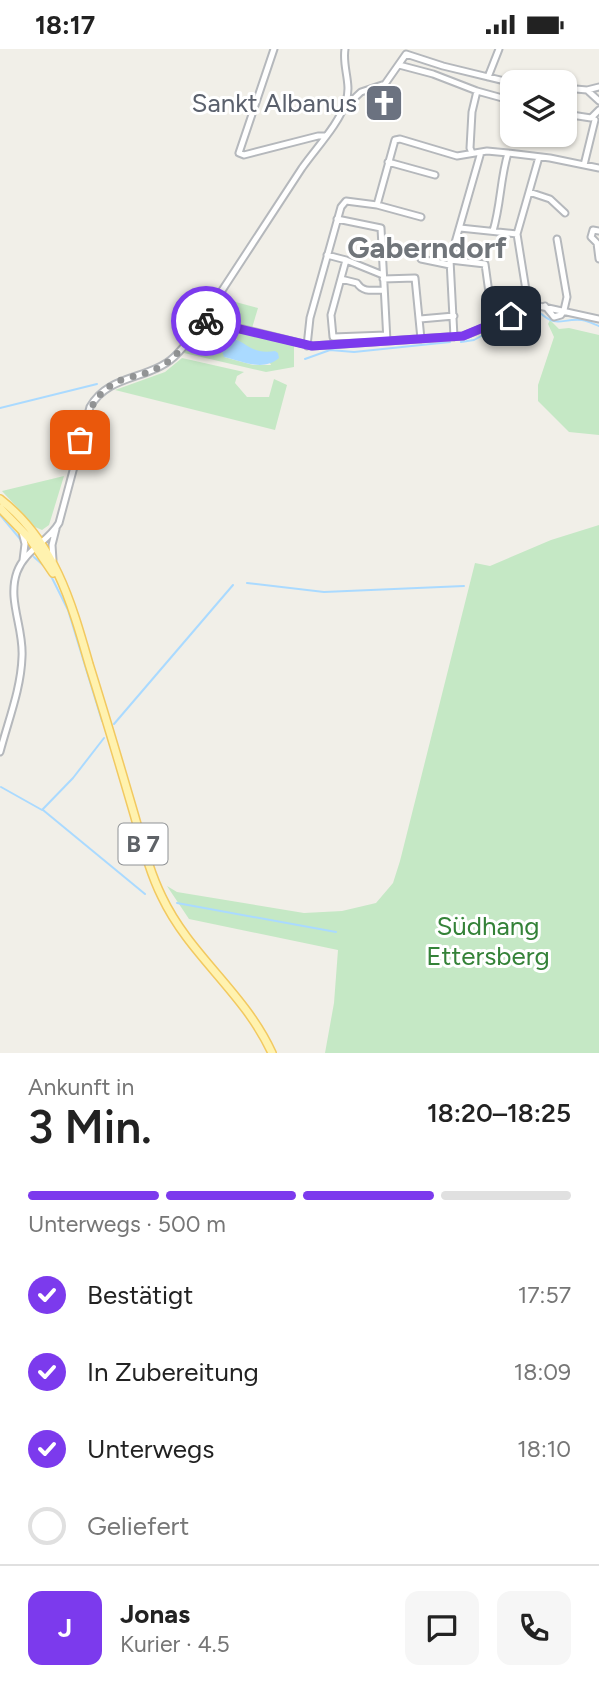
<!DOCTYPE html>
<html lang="de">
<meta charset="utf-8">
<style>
:root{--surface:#fff;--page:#f6f6f6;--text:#222;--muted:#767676;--line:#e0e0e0;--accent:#7c3aed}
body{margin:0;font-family:Figtree,sans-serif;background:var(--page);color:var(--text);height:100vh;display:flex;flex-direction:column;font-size:26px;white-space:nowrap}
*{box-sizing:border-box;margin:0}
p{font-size:23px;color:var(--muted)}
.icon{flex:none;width:38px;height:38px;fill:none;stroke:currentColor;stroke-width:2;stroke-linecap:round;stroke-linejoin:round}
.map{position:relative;height:1004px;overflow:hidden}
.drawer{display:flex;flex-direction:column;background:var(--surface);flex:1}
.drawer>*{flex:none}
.buttons{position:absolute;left:500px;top:21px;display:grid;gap:14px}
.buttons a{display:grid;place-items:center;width:77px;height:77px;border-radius:14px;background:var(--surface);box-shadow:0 2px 5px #0004;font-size:35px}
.pin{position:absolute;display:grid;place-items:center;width:60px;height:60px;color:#fff;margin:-30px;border-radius:14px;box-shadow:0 4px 10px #0006}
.courier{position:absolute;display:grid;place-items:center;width:70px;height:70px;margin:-35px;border:5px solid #7c3aed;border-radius:50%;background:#fff;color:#222;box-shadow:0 2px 9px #0007}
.overview em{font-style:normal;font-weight:600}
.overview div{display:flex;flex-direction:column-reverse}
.overview{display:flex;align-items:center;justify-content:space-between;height:119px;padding:0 28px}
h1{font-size:46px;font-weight:600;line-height:52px}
.bar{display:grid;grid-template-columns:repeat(4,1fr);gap:10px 7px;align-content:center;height:84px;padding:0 28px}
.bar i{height:9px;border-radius:5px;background:var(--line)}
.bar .current{background:var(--accent)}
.bar p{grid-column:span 4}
.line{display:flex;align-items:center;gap:18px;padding:0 28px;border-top:2px solid var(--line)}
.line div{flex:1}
.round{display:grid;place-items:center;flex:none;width:74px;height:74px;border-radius:14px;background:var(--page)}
ol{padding:0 28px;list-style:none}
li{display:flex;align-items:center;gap:21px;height:77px}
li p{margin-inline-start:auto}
li .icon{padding:7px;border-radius:50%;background:var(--accent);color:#fff;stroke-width:4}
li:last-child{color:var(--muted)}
li i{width:38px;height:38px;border:4px solid var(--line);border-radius:50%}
.status{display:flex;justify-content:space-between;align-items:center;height:49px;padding:0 35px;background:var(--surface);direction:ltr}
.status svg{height:19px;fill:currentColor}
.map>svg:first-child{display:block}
.green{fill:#c5e8c5;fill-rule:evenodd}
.water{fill:#aadaff}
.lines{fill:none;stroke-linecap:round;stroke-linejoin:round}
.stream{stroke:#aadaff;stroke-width:2}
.minor-casing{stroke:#b5b8bc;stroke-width:9}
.major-casing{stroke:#f2c960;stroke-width:10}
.minor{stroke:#fff;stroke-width:5}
.major{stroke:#fff2af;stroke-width:7}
.done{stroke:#929495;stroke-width:7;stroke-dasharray:0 12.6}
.route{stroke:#7c3aed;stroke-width:9}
.labels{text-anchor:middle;stroke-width:6;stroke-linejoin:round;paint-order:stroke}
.shield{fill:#fff;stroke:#8f9295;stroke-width:2}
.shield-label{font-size:24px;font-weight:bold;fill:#5f6368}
.worship-label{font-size:26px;fill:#5b616d;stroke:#fff;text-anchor:end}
.park-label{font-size:26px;fill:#348238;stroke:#fff}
.quarter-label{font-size:30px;font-weight:bold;fill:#70757a;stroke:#fff}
</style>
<div class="status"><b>18:17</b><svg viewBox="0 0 49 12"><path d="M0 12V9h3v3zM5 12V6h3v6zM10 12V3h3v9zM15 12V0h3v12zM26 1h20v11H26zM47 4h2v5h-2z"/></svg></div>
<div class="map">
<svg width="599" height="1004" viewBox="0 0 599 1004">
<rect width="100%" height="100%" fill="#f1efe8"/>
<path class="green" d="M 221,249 L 258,259 L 252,279 L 213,268 L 213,265 Z
M 550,271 L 559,280 L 569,279 L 599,286 L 599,386 L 569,383 L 538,352 L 538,336 L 554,288 L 548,275 Z
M 203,275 L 213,275 L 294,296 L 294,318 L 266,323 L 184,304 L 187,297 ZM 235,289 L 248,300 L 265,304 L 271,316 L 253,316 L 224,308 Z
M 182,309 L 244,323 L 237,327 L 235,334 L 247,348 L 269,348 L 274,330 L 287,336 L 275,381 L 115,341 L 165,323 Z
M 64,427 L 49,476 L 42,481 L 35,478 L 2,442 Z
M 599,476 L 599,1004 L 325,1004 L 334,954 L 338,901 L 189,870 L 167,837 L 177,843 L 304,864 L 342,862 L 376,854 L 393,834 L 400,812 L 475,514 L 490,517 L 551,491 Z"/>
<path class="water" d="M 229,288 C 248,293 251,306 275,302 L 278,304 L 279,309 C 263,323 242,312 224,308 L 220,297 Z"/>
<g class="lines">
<path class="stream" d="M 535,265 L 539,263 C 558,280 561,269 582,271 C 588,272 594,275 599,277
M 461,293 L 474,291 L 501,276 L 526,269
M 305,310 L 330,301 L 354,303 L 450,293
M 0,359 L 97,335
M 0,446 L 15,459
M 0,466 L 21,491
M 29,473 L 35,480
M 34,508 L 44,517
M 50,525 L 68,561 L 102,672
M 247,534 L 324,543 L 464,537
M 114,675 L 233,536
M 1,738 L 42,761 L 73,729 L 104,689
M 43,761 L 145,845
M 177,854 L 336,883"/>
<g class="minor-casing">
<path id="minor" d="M 274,0 L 239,104 L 244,106 L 318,87 L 325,87
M 399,16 L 433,25 L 477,42 L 513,52
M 488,28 L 499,0
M 599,38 L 587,41 L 599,52
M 565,39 L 587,41
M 346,57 L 361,43 L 385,35 L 406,5 L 443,17 L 513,34
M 565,65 L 591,69 L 599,61
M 472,104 L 470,99 L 472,63 L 477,42
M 388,113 L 435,126
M 584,116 L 595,71
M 529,143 L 550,150 L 565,164
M 377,156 L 421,168
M 337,170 L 381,179 L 387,292
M 460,179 L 517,185
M 493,182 C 501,155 500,131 508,104
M 599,182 L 593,181 L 591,188 L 597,194 L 599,210
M 557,190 L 567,248 L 564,261
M 327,206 L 346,211 L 383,226
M 421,210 L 450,216
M 346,211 L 331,266 L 333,288 L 386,286
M 450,211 L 485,215 L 490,251
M 341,230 L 357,234 C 363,244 373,241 384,241
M 383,230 L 415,229 L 421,290
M 545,257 L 554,268 L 561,266 L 564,261
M 529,260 L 517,185 L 539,108
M 203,270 L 312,297 L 463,287 L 539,257 L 599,270
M 420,270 L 454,267
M 454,288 L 450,211 L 481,103
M 307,297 L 310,269 L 341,158 L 346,152 L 377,156 L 395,91 L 400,90 L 457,107 L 487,102 L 508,104 L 550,109 L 599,119
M 22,483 L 25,495 L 23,511
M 53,511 L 52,496 L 56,480
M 0,703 C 8,672 21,640 22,608 C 24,579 7,551 17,523 C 25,501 48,493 59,474 L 90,358 C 108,325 149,331 174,308 C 193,290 207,264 221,243 C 248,201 275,160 302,119 C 316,99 340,74 346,52 C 352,35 342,18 345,0"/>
</g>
<g class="major-casing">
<path id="major" d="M 0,450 C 54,492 71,552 89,615 C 104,663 118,710 132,758 C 141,788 148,820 162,848 C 190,907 244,943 272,1004
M 0,459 L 30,490 L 53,524"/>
</g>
<use href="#minor" class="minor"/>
<use href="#major" class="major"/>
</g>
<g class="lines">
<path class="done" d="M 80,391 C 88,361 96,339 127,329 C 140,326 152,323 163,316 C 181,305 191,286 203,270 L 206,272"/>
<path class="route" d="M 206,272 L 312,297 L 463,287 L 511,267"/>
</g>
<defs>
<g id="church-square" transform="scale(2.0125)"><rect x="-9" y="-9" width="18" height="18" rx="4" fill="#6b7280" stroke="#fff"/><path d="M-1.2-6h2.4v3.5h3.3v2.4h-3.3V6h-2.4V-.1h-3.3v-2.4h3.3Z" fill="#fff"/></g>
</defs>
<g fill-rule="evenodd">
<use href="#church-square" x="384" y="54"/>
</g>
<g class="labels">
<rect class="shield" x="118.5" y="774.5" width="49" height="41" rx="5"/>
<g class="shield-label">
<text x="143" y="803">B 7</text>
</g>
<g class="worship-label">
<text x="357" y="63">Sankt Albanus</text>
</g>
<g class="park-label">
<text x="488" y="886">Südhang<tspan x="488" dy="30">Ettersberg</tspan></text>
</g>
<g class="quarter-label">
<text x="427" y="209">Gaberndorf</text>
</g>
</g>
</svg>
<div class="buttons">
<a><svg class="icon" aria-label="layers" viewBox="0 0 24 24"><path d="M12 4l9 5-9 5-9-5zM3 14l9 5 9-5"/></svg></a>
</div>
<div class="pin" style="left:80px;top:391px;background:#ea580c"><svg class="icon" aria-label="bag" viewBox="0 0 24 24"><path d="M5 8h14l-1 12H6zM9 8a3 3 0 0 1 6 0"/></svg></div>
<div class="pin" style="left:511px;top:267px;background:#1f2937"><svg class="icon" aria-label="home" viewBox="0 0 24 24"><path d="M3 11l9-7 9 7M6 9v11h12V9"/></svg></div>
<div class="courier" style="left:206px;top:272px"><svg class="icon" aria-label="bike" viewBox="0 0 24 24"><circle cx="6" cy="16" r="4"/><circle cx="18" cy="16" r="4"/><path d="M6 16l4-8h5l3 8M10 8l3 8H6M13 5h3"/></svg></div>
</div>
<section class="drawer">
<div class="overview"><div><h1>3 Min.</h1><p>Ankunft in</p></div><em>18:20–18:25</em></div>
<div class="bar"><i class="current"></i><i class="current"></i><i class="current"></i><i></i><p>Unterwegs · 500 m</p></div>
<ol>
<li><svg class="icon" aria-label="check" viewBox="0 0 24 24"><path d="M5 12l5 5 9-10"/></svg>Bestätigt<p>17:57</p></li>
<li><svg class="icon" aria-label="check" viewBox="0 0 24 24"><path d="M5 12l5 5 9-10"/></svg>In Zubereitung<p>18:09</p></li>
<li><svg class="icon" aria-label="check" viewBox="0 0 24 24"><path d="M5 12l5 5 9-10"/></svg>Unterwegs<p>18:10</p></li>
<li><i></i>Geliefert</li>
</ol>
<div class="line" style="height:126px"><b class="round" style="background:var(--accent);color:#fff">J</b><div><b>Jonas</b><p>Kurier · 4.5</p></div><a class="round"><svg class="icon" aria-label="chat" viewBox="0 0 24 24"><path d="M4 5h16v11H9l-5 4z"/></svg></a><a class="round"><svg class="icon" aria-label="phone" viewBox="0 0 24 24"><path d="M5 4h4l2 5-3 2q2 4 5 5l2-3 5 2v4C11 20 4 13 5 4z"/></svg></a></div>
</section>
